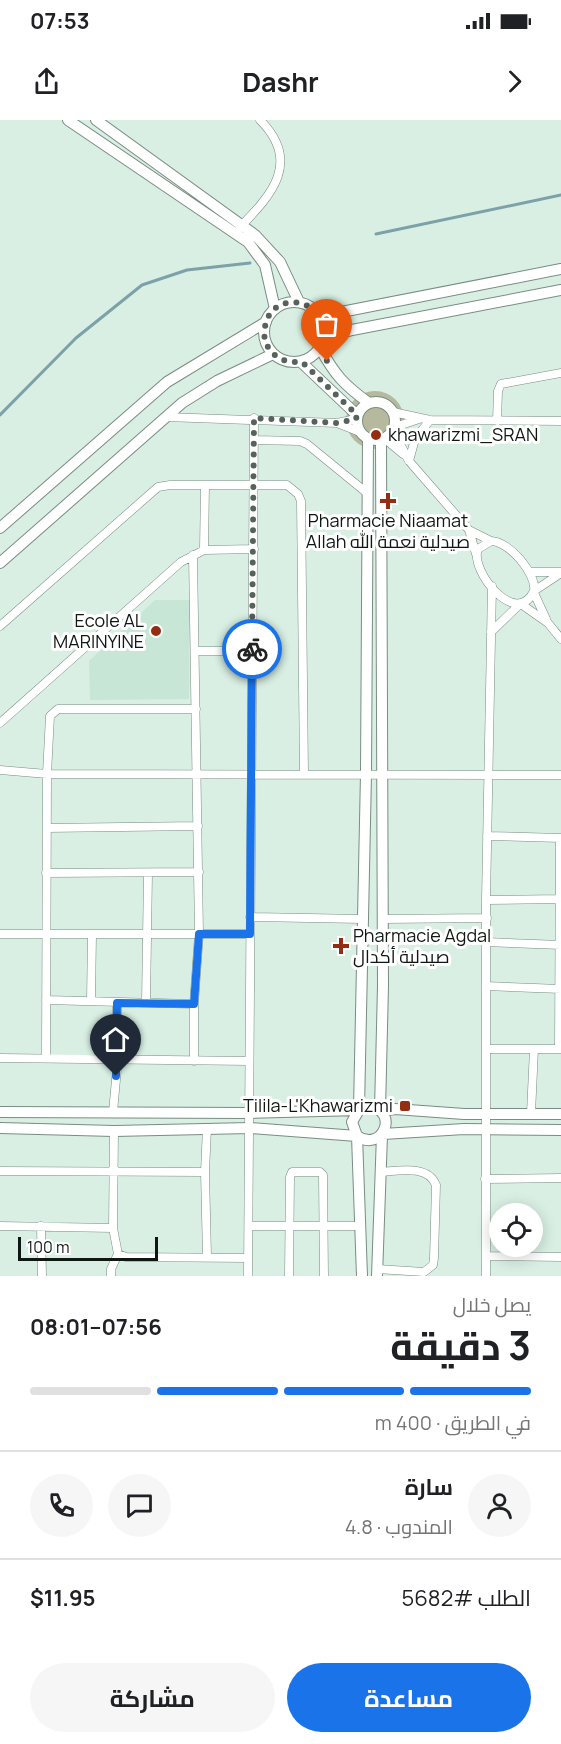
<!DOCTYPE html>
<html lang="ar">
<meta charset="utf-8">
<style>
:root{--surface:#fff;--page:#f6f6f6;--text:#202124;--muted:#757577;--line:#e0e0e0;--accent:#1a73e8}
body{margin:0;font-family:Manrope,Cairo,sans-serif;background:var(--page);color:var(--text);direction:rtl;height:100vh;display:flex;flex-direction:column;font-size:22px;white-space:nowrap}
*{box-sizing:border-box;margin:0}
p{font-size:20px;color:var(--muted)}
.icon{flex:none;width:33px;height:33px;fill:none;stroke:currentColor;stroke-width:2;stroke-linecap:round;stroke-linejoin:round}
.map{position:relative;height:1156px;overflow:hidden;direction:ltr}
.sheet{display:flex;flex-direction:column;background:var(--surface);flex:1}
.sheet>*{flex:none}
.buttons{position:absolute;left:489px;top:1083px;display:grid;gap:12px}
.buttons a{display:grid;place-items:center;width:54px;height:54px;border-radius:50%;background:var(--surface);box-shadow:0 3px 15px #0003;font-size:30px}
.scale{position:absolute;left:18px;bottom:15px;width:140px;box-sizing:border-box;padding-left:6px;border:3px solid #0f1713;border-top:0;font-size:16px;line-height:21px;white-space:nowrap;color:#0f1713;-webkit-text-stroke:4px #fff;paint-order:stroke}
.pin{position:absolute;display:grid;place-items:center;width:51px;height:51px;color:#fff;margin:-62px -26px;border-radius:50% 50% 50% 0;rotate:-45deg;box-shadow:0 0 6px #0007}
.pin .icon{rotate:45deg}
.courier{position:absolute;display:grid;place-items:center;width:60px;height:60px;margin:-30px;border:4px solid #1a73e8;border-radius:50%;background:#fff;color:#222;box-shadow:0 2px 8px #0007}
.overview em{font-style:normal;font-weight:700}
.overview div{display:flex;flex-direction:column-reverse}
.overview{display:flex;align-items:center;justify-content:space-between;height:102px;padding:0 30px}
h1{font-size:39px;font-weight:700;line-height:45px}
.bar{display:grid;grid-template-columns:repeat(4,1fr);gap:9px 6px;align-content:center;height:72px;padding:0 30px}
.bar i{height:8px;border-radius:4px;background:var(--line)}
.bar .current{background:var(--accent)}
.bar p{grid-column:span 4}
.line{display:flex;align-items:center;gap:15px;padding:0 30px;border-top:2px solid var(--line)}
.line div{flex:1}
.round{display:grid;place-items:center;flex:none;width:63px;height:63px;border-radius:32px;background:var(--page)}
.button{display:flex;gap:12px;margin-top:auto;padding:12px 30px}
.button a{flex:1;height:69px;border-radius:36px;background:var(--accent);color:#fff;font-size:24px;font-weight:700;line-height:69px;text-align:center}
.button a+a{background:var(--page);color:var(--text)}
.status{display:flex;justify-content:space-between;align-items:center;height:42px;padding:0 30px;background:var(--surface);direction:ltr}
.status svg{height:16px;fill:currentColor}
header{display:flex;justify-content:space-between;align-items:center;height:78px;padding:0 30px;background:var(--surface);font-size:27px;font-weight:700}
.map>svg:first-child{display:block}
.built{fill:#c8e6d5}
.green{fill:#b6b99e}
.lines{fill:none;stroke-linecap:round;stroke-linejoin:round}
.stream{stroke:#7da1a9;stroke-width:3}
.street-casing{stroke:#798d82;stroke-width:9}
.secondary-casing{stroke:#798d82;stroke-width:12}
.street{stroke:#fff;stroke-width:8}
.secondary{stroke:#fff;stroke-width:10}
.done{stroke:#56635c;stroke-width:6;stroke-dasharray:0 10.8}
.route{stroke:#1a73e8;stroke-width:8}
.poi-dot{fill:#952d10;stroke:#fff;stroke-width:2}
.labels{text-anchor:middle;stroke-width:6;stroke-linejoin:round;paint-order:stroke}
.poi-label{font-size:18px;fill:#0f1713;stroke:#fff;text-anchor:start}
</style>
<div class="status"><b>07:53</b><svg viewBox="0 0 49 12"><path d="M0 12V9h3v3zM5 12V6h3v6zM10 12V3h3v9zM15 12V0h3v12zM26 1h20v11H26zM47 4h2v5h-2z"/></svg></div>
<header><svg class="icon" aria-label="forward" viewBox="0 0 24 24"><path d="M9 5l7 7-7 7"/></svg>Dashr<svg class="icon" aria-label="share" viewBox="0 0 24 24"><path d="M12 15V3M7 8l5-5 5 5M5 13v7h14v-7"/></svg></header>
<div class="map">
<svg width="561" height="1156" viewBox="0 0 561 1156">
<rect width="100%" height="100%" fill="#d9efe3"/>
<path class="built" d="M 155,480 L 190,480 L 189,579 L 90,580 L 89,541 Z"/>
<path class="green" d="M346 300a29 29 0 1 1 58 0a29 29 0 1 1-58 0Z"/>
<g class="lines">
<path class="stream" d="M 376,114 L 561,75
M 0,295 L 76,218 L 142,165 L 187,150 L 250,143"/>
<g class="street-casing">
<path id="street" d="M 240,107 C 273,74 301,41 260,0
M 393,292 L 430,300 L 561,301
M 166,297 L 337,303 L 356,299
M 497,301 L 498,271 L 501,264 L 561,253
M 337,303 L 360,312
M 395,307 L 419,299
M 393,311 L 409,341 L 469,410 L 491,421
M 385,319 L 403,334
M 254,320 L 300,321 L 307,324 L 367,373
M 409,341 L 415,319 L 430,300
M 469,410 L 476,434
M 491,421 C 509,421 537,454 534,471 C 516,509 469,450 478,429 Z
M 204,430 L 205,365
M 193,435 L 199,814 L 194,884 L 194,941
M 529,452 L 561,452
M 534,471 L 561,453
M 534,473 L 546,499
M 521,484 L 548,503 L 561,519
M 0,506 L 158,367 L 170,365 L 287,365 L 298,374 L 301,381 L 304,654
M 491,512 L 520,484
M 195,531 L 252,531
M 0,603 L 181,442 L 204,430 L 254,429
M 0,650 L 47,654 L 561,655
M 47,708 L 198,706
M 487,716 L 561,718
M 46,753 L 199,752
M 486,780 L 561,779
M 250,797 L 362,799
M 383,799 L 487,798
M 0,814 L 250,814
M 486,822 L 561,825
M 486,866 L 561,869
M 46,880 L 194,884
M 91,881 L 92,814
M 146,882 L 148,753
M 486,929 L 561,929
M 559,929 L 560,718
M 0,938 L 249,941
M 46,938 L 47,654 L 50,596 L 58,589 L 196,589
M 113,992 L 118,938 L 117,883
M 531,993 L 534,929
M 207,1008 L 205,1052 L 207,1136
M 0,1051 L 205,1052
M 485,1059 L 561,1058
M 0,1106 L 113,1108 L 118,1134 L 126,1137 L 248,1138
M 41,1106 L 42,1156
M 249,1106 L 361,1106
M 113,1108 L 114,1011
M 486,1136 L 561,1137
M 377,1149 L 424,1152 L 433,1145 L 434,1138 L 436,1065 C 428,1044 398,1051 380,1052
M 111,1156 L 111,1149 L 118,1134
M 248,1156 L 254,298
M 289,1156 L 290,1057 L 292,1052 L 320,1052 L 323,1055 L 324,1156
M 486,1156 L 486,780 L 492,466"/>
</g>
<g class="secondary-casing">
<path id="secondary" d="M 68,0 L 248,122 L 265,145 L 275,189
M 96,0 L 255,115 L 280,142 L 299,182
M264 212a30 30 0 1 1 60 0a30 30 0 1 1-60 0Z
M 321,196 L 561,149
M 324,218 L 352,210 L 561,170
M 320,228 C 335,255 344,265 369,283
M 301,242 L 357,295
M357 301a19 19 0 1 1 38 0a19 19 0 1 1-38 0Z
M 0,408 L 167,262 L 266,202
M 0,443 L 182,283 L 217,261 L 273,234
M 359,989 L 366,654 L 368,319
M 380,990 L 383,866 L 381,320
M 382,991 L 395,989 L 464,994 L 561,994
M 0,992 L 249,993 L 359,990
M 0,1008 L 114,1011 L 250,1008 L 357,1016 C 382,1033 400,992 370,986 L 359,990 L 352,1002 L 357,1016
M 383,1014 L 464,1009 L 561,1010
M 357,1016 L 362,1156
M 377,1156 L 382,1015"/>
</g>
<use href="#street" class="street"/>
<use href="#secondary" class="secondary"/>
</g>
<g class="lines">
<path class="done" d="M 252,529 L 254,298 L 337,303 L 356,299 L 357,295 L 302,242 C 289,243 277,240 269,229 C 265,222 263,215 265,207 C 272,163 342,183 320,228 L 327,241"/>
<path class="route" d="M 116,956 L 117,883 L 194,884 L 199,814 L 250,814 L 252,529"/>
</g>
<g class="poi-dot">
<circle cx="376" cy="315" r="6"/>
<path d="M385 372h6v6h6v6h-6v6h-6v-6h-6v-6h6z"/>
<circle cx="156" cy="511" r="6"/>
<path d="M338 817h6v6h6v6h-6v6h-6v-6h-6v-6h6z"/>
<rect x="399" y="980" width="12" height="12" rx="3"/>
</g>
<g class="labels">
<g class="poi-label">
<text x="388" y="321">khawarizmi_SRAN</text>
<text x="388" y="407" text-anchor="middle">Pharmacie Niaamat<tspan x="388" dy="21">Allah صيدلية نعمة الله</tspan></text>
<text x="144" y="507" text-anchor="end">Ecole AL<tspan x="144" dy="21">MARINYINE</tspan></text>
<text x="353" y="822">Pharmacie Agdal<tspan x="353" dy="21">صيدلية أكدال</tspan></text>
<text x="393" y="992" text-anchor="end">Tilila-L'Khawarizmi</text>
</g>
</g>
</svg>
<div class="buttons">
<a><svg class="icon" aria-label="locate" viewBox="0 0 24 24"><circle cx="12" cy="12" r="6"/><path d="M12 2v4M12 18v4M2 12h4M18 12h4"/></svg></a>
</div>
<div class="scale">100 m</div>
<div class="pin" style="left:327px;top:241px;background:#ea580c"><svg class="icon" aria-label="bag" viewBox="0 0 24 24"><path d="M5 8h14l-1 12H6zM9 8a3 3 0 0 1 6 0"/></svg></div>
<div class="pin" style="left:116px;top:956px;background:#1f2937"><svg class="icon" aria-label="home" viewBox="0 0 24 24"><path d="M3 11l9-7 9 7M6 9v11h12V9"/></svg></div>
<div class="courier" style="left:252px;top:529px"><svg class="icon" aria-label="bike" viewBox="0 0 24 24"><circle cx="6" cy="16" r="4"/><circle cx="18" cy="16" r="4"/><path d="M6 16l4-8h5l3 8M10 8l3 8H6M13 5h3"/></svg></div>
</div>
<section class="sheet">
<div class="overview"><div><h1>3 دقيقة</h1><p>يصل خلال</p></div><em>07:56–08:01</em></div>
<div class="bar"><i class="current"></i><i class="current"></i><i class="current"></i><i></i><p>في الطريق · 400 m</p></div>
<div class="line" style="height:108px"><a class="round"><svg class="icon" aria-label="person" viewBox="0 0 24 24"><circle cx="12" cy="8" r="4"/><path d="M4 21q1-7 8-7t8 7"/></svg></a><div><b>سارة</b><p>المندوب · 4.8</p></div><a class="round"><svg class="icon" aria-label="chat" viewBox="0 0 24 24"><path d="M4 5h16v11H9l-5 4z"/></svg></a><a class="round"><svg class="icon" aria-label="phone" viewBox="0 0 24 24"><path d="M5 4h4l2 5-3 2q2 4 5 5l2-3 5 2v4C11 20 4 13 5 4z"/></svg></a></div>
<div class="line" style="height:78px"><div>الطلب #5682</div><b>$11.95</b></div>
<div class="button"><a>مساعدة</a><a>مشاركة</a></div>
</section>
